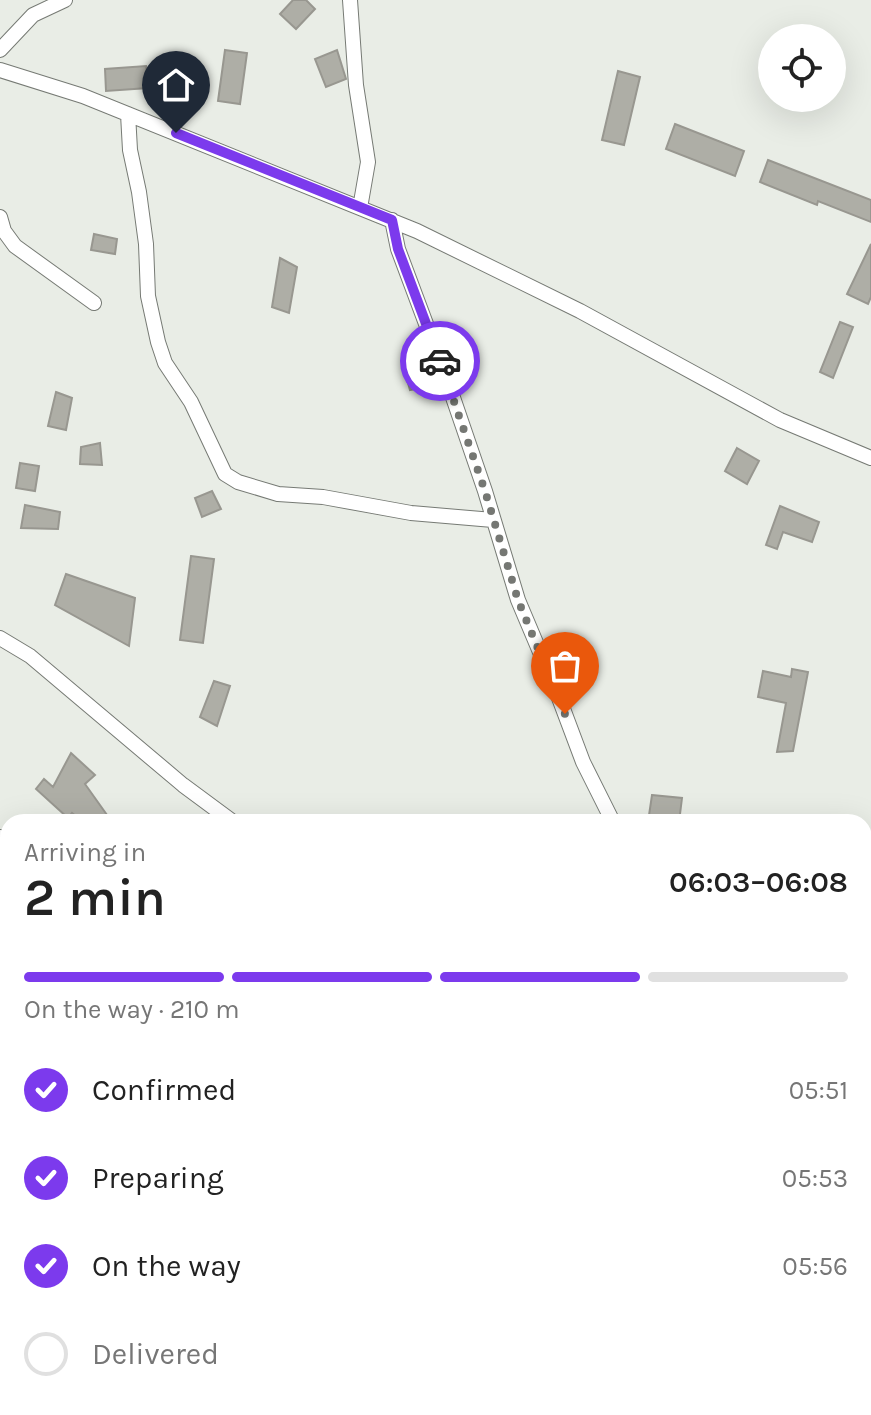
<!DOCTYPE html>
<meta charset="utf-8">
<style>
:root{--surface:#fff;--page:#f2f2f2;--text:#222;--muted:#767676;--line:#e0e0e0;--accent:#7c3aed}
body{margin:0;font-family:Karla,sans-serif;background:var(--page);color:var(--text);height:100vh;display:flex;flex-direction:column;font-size:30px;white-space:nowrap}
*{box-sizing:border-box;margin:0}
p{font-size:26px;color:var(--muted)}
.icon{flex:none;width:44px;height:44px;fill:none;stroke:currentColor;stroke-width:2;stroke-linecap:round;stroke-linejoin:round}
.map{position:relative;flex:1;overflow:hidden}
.panel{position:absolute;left:0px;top:814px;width:872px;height:602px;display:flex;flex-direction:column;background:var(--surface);border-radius:24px 24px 0 0;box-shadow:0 8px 32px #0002}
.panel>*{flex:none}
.buttons{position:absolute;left:758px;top:24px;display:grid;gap:16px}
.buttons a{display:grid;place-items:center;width:88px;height:88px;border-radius:50%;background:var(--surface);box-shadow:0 8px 32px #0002;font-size:40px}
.pin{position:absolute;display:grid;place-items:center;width:68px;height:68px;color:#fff;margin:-82px -34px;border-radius:50% 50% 50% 0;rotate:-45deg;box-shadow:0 0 8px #0007}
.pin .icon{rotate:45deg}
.courier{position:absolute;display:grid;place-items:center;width:80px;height:80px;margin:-40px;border:6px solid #7c3aed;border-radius:50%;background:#fff;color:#222;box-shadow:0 2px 10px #0007}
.headline em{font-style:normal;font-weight:600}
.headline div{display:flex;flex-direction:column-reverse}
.headline{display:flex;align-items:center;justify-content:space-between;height:136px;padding:0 24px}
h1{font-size:52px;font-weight:600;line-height:60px}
.bar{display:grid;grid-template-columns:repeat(4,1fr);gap:12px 8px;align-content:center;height:96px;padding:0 24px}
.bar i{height:10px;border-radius:6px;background:var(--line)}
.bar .selected{background:var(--accent)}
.bar p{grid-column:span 4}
ol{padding:0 24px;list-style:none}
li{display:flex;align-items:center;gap:24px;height:88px}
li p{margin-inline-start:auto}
li .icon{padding:8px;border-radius:50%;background:var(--accent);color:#fff;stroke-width:4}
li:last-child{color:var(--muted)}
li i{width:44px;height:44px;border:4px solid var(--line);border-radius:50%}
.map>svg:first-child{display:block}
.building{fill:#aeaea6;stroke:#989790;stroke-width:2}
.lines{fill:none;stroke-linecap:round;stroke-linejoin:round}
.minor-casing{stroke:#767a74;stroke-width:16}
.minor{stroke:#fff;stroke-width:14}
.done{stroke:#757773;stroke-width:8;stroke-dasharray:0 14.4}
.route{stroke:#7c3aed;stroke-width:10}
</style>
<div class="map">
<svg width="871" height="1415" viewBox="0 0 871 1415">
<rect width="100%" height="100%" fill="#e9ede6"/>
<path class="building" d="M 293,0 L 306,0 L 315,9 L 296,29 L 280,14 Z
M 225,50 L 247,53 L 240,104 L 218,101 Z
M 337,50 L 346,79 L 326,87 L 315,59 Z
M 146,66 L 148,88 L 106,91 L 105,69 Z
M 618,71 L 640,77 L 624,145 L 602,140 Z
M 675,124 L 744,151 L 735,176 L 666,149 Z
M 768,160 L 871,200 L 871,222 L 818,201 L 817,205 L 760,182 Z
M 94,234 L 117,239 L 115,254 L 91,250 Z
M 871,244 L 871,297 L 868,304 L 847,294 Z
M 280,258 L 297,267 L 289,313 L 272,307 Z
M 840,322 L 853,327 L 833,378 L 820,372 Z
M 422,362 L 430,386 L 410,390 L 404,369 Z
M 56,392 L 72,398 L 66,430 L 48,426 Z
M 100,443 L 102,465 L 80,464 L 81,447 Z
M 737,448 L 759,461 L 747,484 L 725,471 Z
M 20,463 L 39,466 L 35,491 L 16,488 Z
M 212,491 L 221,509 L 202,517 L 195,498 Z
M 25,505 L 60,512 L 58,529 L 21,528 Z
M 780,506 L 819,522 L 812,542 L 783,532 L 777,549 L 766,545 Z
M 191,556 L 214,559 L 203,643 L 180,640 Z
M 66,574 L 135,598 L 129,646 L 55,605 Z
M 792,669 L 808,672 L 793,751 L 777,752 L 786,703 L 758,697 L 763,671 L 791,677 Z
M 214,681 L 230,686 L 217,726 L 200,717 Z
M 71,753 L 95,775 L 85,784 L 112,822 L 83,822 L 72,813 L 68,818 L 36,789 L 44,779 L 53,787 Z
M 652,795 L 682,798 L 679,822 L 648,822 Z"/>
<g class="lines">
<g class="minor-casing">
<path id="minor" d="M 350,0 L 356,85 L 368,162 L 360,208
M 0,50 L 33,15 L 65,0
M 0,70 L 83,96 L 417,231 L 580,311 L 780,420 L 871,458
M 128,114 L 130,150 L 139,192 L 146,244 L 148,296 L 158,342 L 165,363 L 191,402 L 225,474 L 238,482 L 278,494 L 323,497 L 411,513 L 493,520
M 0,217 L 4,231 L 15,246 L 94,303
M 392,220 L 398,249 L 447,380 L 485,491 L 518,600 L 556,690 L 583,762 L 613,822
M 0,638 L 30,656 L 183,785 L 233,822
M 0,837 L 8,851
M 845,1408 L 847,1415"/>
</g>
<use href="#minor" class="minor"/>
</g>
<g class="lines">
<path class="done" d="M 440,361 L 485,491 L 518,600 L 565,714"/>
<path class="route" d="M 176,133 L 392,220 L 398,249 L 440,361"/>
</g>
</svg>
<div class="buttons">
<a><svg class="icon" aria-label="locate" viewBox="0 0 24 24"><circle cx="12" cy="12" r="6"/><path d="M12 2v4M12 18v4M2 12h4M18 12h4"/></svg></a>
</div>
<div class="pin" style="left:565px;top:714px;background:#ea580c"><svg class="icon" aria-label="bag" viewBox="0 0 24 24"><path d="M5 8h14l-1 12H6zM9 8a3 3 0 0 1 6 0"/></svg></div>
<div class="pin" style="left:176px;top:133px;background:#1f2937"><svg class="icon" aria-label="home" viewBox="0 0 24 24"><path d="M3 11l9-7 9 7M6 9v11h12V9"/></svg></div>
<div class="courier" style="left:440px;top:361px"><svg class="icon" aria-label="car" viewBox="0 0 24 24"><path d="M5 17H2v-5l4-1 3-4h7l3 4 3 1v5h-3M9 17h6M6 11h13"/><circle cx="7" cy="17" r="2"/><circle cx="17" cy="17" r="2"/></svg></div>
<section class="panel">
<div class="headline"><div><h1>2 min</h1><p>Arriving in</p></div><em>06:03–06:08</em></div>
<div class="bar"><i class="selected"></i><i class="selected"></i><i class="selected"></i><i></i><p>On the way · 210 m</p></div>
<ol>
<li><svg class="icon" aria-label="check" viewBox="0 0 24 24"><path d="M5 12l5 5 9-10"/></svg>Confirmed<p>05:51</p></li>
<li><svg class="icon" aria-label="check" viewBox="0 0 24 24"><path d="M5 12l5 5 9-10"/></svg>Preparing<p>05:53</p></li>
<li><svg class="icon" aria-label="check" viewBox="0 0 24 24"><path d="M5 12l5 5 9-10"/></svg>On the way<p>05:56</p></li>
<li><i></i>Delivered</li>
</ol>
</section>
</div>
